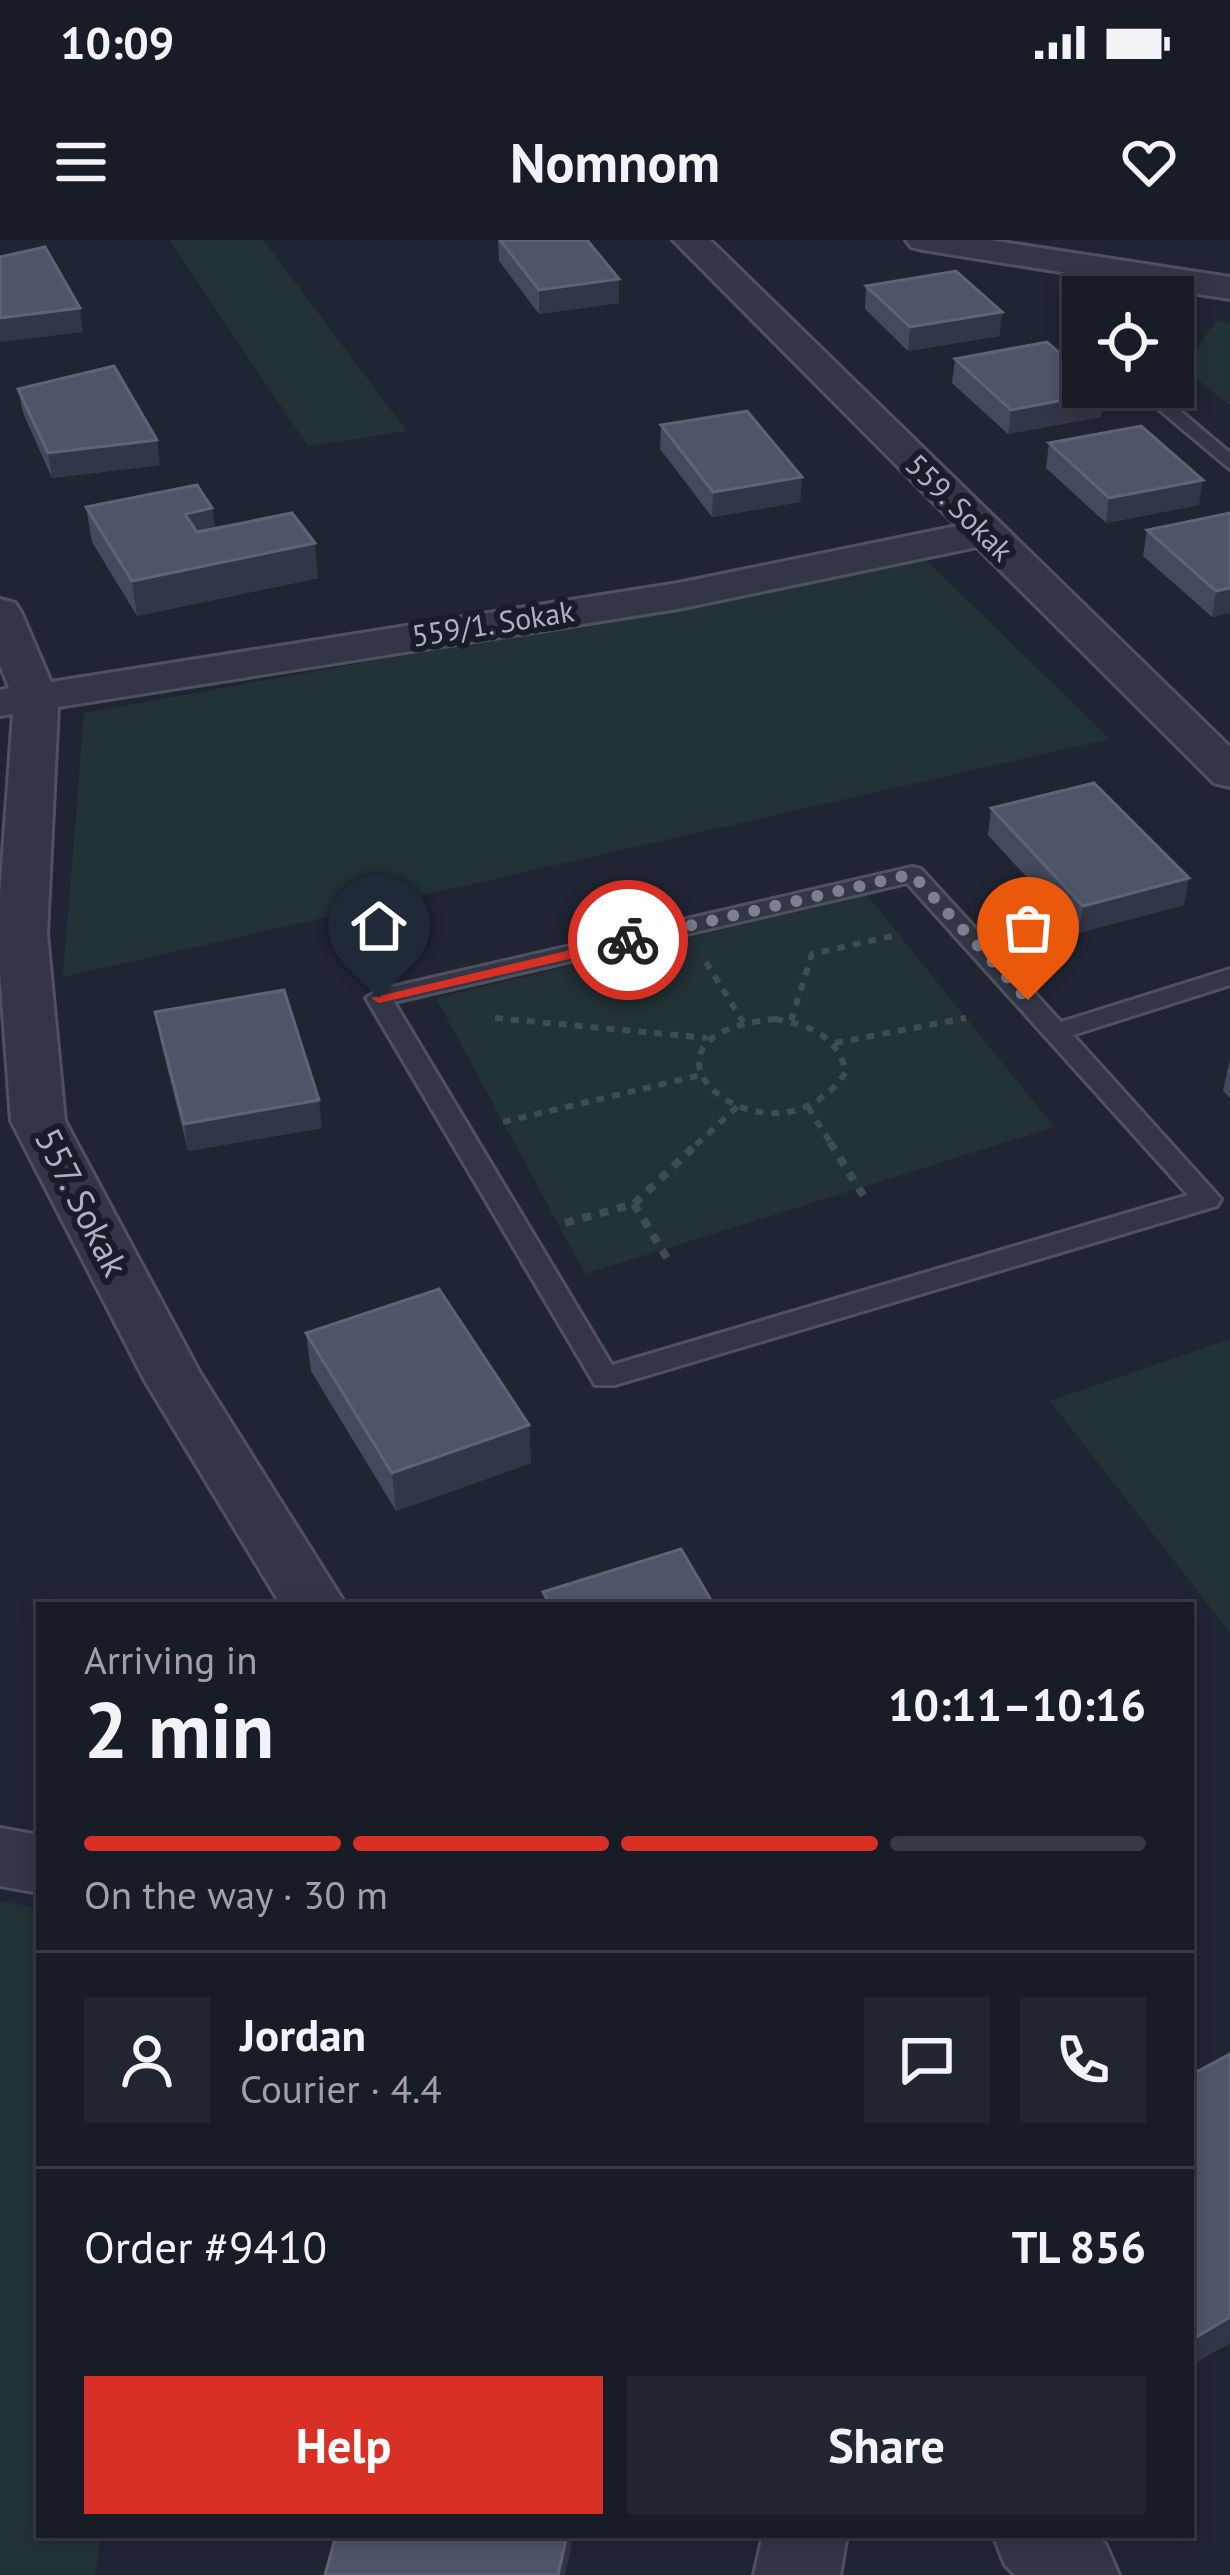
<!DOCTYPE html>
<meta charset="utf-8">
<style>
:root{--surface:#181c27;--page:#21252f;--text:#f1f3f6;--muted:#9fa1a7;--line:#363a44;--accent:#d93025}
body{margin:0;font-family:"PT Sans",sans-serif;background:var(--page);color:var(--text);height:100vh;display:flex;flex-direction:column;font-size:45px;white-space:nowrap}
*{box-sizing:border-box;margin:0}
p{font-size:39px;color:var(--muted)}
.icon{flex:none;width:66px;height:66px;fill:none;stroke:currentColor;stroke-width:2;stroke-linecap:round;stroke-linejoin:round}
.map{position:relative;flex:1;overflow:hidden}
.side{position:absolute;left:36px;top:1362px;width:1158px;height:936px;display:flex;flex-direction:column;background:var(--surface);border-radius:0px;box-shadow:0 6px 18px #0003,0 0 0 3px var(--line)}
.side>*{flex:none}
.controls{position:absolute;left:1062px;top:36px;display:grid;gap:24px}
.controls a{display:grid;place-items:center;width:132px;height:132px;border-radius:0px;background:var(--surface);box-shadow:0 6px 18px #0003,0 0 0 3px var(--line);font-size:60px}
.pin{position:absolute;display:grid;place-items:center;width:102px;height:102px;color:#fff;margin:-123px -51px;border-radius:50% 50% 50% 0;rotate:-45deg;box-shadow:0 0 12px #0007}
.pin .icon{rotate:45deg}
.courier{position:absolute;display:grid;place-items:center;width:120px;height:120px;margin:-60px;border:9px solid #d93025;border-radius:50%;background:#fff;color:#222;box-shadow:0 3px 15px #0007}
.headline em{font-style:normal;font-weight:700}
.headline div{display:flex;flex-direction:column-reverse}
.headline{display:flex;align-items:center;justify-content:space-between;height:204px;padding:0 48px}
h1{font-size:78px;font-weight:700;line-height:90px}
.bar{display:grid;grid-template-columns:repeat(4,1fr);gap:18px 12px;align-content:center;height:144px;padding:0 48px}
.bar i{height:15px;border-radius:9px;background:var(--line)}
.bar .on{background:var(--accent)}
.bar p{grid-column:span 4}
.line{display:flex;align-items:center;gap:30px;padding:0 48px;border-top:3px solid var(--line)}
.line div{flex:1}
.round{display:grid;place-items:center;flex:none;width:126px;height:126px;border-radius:0px;background:var(--page)}
.button{display:flex;gap:24px;margin-top:auto;padding:24px 48px}
.button a{flex:1;height:138px;border-radius:0px;background:var(--accent);color:#fff;font-size:48px;font-weight:700;line-height:138px;text-align:center}
.button a+a{background:var(--page);color:var(--text)}
.status{display:flex;justify-content:space-between;align-items:center;height:84px;padding:0 60px;background:var(--surface);direction:ltr}
.status svg{height:33px;fill:currentColor}
header{display:flex;justify-content:space-between;align-items:center;height:156px;padding:0 48px;background:var(--surface);font-size:54px;font-weight:700}
.map>svg:first-child{display:block}
.green{fill:#233236}
.lines{fill:none;stroke-linecap:round;stroke-linejoin:round}
.service-casing{stroke:#4e5260;stroke-width:6}
.minor-casing{stroke:#4e5260;stroke-width:6}
.path-far1{stroke:#3f4d53;stroke-width:6;stroke-dasharray:8 8;stroke-linecap:butt}
.path{stroke:#3f4d53;stroke-width:8;stroke-dasharray:9 9;stroke-linecap:butt}
.service{fill:#333745;fill-rule:evenodd}
.minor{fill:#333745;fill-rule:evenodd}
.wall{fill:#444a5d}
.shaded-wall{fill:#313648}
.building{fill:#4f5568;stroke:#5e6376;stroke-width:3}
.route{fill:#d93025}
.done{stroke:#7c8090;stroke-width:12;stroke-dasharray:0 21.6}
.labels{text-anchor:middle;stroke-width:12;stroke-linejoin:round;paint-order:stroke}
.far-street-label{font-size:30px;fill:#adb1c2;stroke:#191d29}
.street-label{font-size:36px;fill:#adb1c2;stroke:#191d29}
</style>
<div class="status"><b>10:09</b><svg viewBox="0 0 49 12"><path d="M0 12V9h3v3zM5 12V6h3v6zM10 12V3h3v9zM15 12V0h3v12zM26 1h20v11H26zM47 4h2v5h-2z"/></svg></div>
<header><svg class="icon" aria-label="menu" viewBox="0 0 24 24"><path d="M4 6h16M4 12h16M4 18h16"/></svg>Nomnom<svg class="icon" aria-label="heart" viewBox="0 0 24 24"><path d="M12 20l-8-8c-3-5 5-10 8-4 3-6 11-1 8 4z"/></svg></header>
<div class="map">
<svg width="1230" height="2335" viewBox="0 0 1230 2335">
<rect width="100%" height="100%" fill="#202534"/>
<path class="green" d="M 169,0 L 263,0 L 407,191 L 308,206 Z
M 1216,80 L 1230,84 L 1230,166 L 1184,128 Z
M 927,321 L 1110,499 L 63,737 L 84,473 Z
M 867,655 L 1054,887 L 585,1034 L 436,758 Z
M 1230,1099 L 1230,1393 L 1050,1161 Z
M 0,1661 L 39,1668 L 39,2295 L 101,2295 L 95,2335 L 0,2335 Z"/>
<g class="lines">
<g class="service-casing">
<path id="service" d="M 1168,35 L 1183,39 L 1172,57 L 1154,57 Z
M 1132,147 L 1152,147 L 1230,213 L 1230,229 Z
M 912,627 L 921,629 L 1061,782 L 1230,729 L 1230,745 L 1073,795 L 1221,959 L 1217,966 L 615,1145 L 595,1145 L 366,758 L 379,750 ZM 907,643 L 1188,955 L 612,1125 L 394,762 Z"/>
</g>
<g class="minor-casing">
<path id="minor" d="M 673,0 L 710,0 L 1230,507 L 1230,547 L 1214,543 L 977,307 L 678,369 L 58,467 L 47,694 L 65,881 L 200,1133 L 346,1365 L 281,1365 L 145,1141 L 11,881 L 0,731 L 0,655 L 13,474 L 0,476 L 0,450 L 9,448 L 0,425 L 0,359 L 15,363 L 21,372 L 51,442 L 678,343 L 957,286 Z
M 906,0 L 989,0 L 1230,37 L 1230,59 L 923,10 L 911,7 Z
M 0,1588 L 39,1595 L 39,1653 L 0,1646 Z
M 763,2295 L 847,2295 L 840,2335 L 754,2335 Z
M 993,2295 L 1096,2295 L 1106,2305 L 1119,2335 L 1015,2335 L 1005,2325 Z"/>
</g>
<path class="path-far1" d="M 706,722 L 743,782
M 495,778 L 707,798
M 775,779 C 809,785 837,795 846,832 C 772,943 600,796 775,779 Z
M 791,781 L 812,714 L 892,696
M 835,803 L 966,778
M 808,867 L 832,905
M 503,882 L 701,835
M 696,905 L 738,866"/>
<path class="path" d="M 830,902 L 868,963
M 634,964 L 670,1023
M 565,983 L 634,964 L 699,902"/>
<use href="#service" class="service"/>
<use href="#minor" class="minor"/>
</g>
<path class="wall" d="M 498,0 L 587,0 L 619,63 L 539,74 L 499,21 Z
M 866,46 L 1002,72 L 999,96 L 908,111 L 865,69 Z
M 955,119 L 1101,177 L 1008,194 L 952,143 Z
M 18,149 L 160,225 L 52,238 L 23,173 Z
M 661,185 L 802,237 L 800,262 L 712,277 L 660,209 Z
M 1049,203 L 1199,265 L 1106,283 L 1046,228 Z
M 86,267 L 212,268 L 215,289 L 318,338 L 137,376 L 92,302 Z
M 1230,273 L 1230,373 L 1212,377 L 1143,316 L 1147,290 Z
M 991,568 L 1184,665 L 1078,693 L 988,595 Z
M 155,772 L 322,888 L 188,911 L 160,799 Z
M 1230,819 L 1230,858 L 1223,851 Z
M 306,1093 L 529,1185 L 531,1223 L 396,1271 L 311,1131 Z
M 1191,1835 L 1230,2103 L 1191,2125 Z"/>
<path class="shaded-wall" d="M 619,39 L 619,63 L 539,74 L 539,50 Z
M 80,68 L 83,92 L 0,102 L 0,78 Z
M 1002,72 L 999,96 L 908,111 L 910,87 Z
M 1105,152 L 1101,177 L 1008,194 L 1011,170 Z
M 157,200 L 160,225 L 52,238 L 48,213 Z
M 802,237 L 800,262 L 712,277 L 713,252 Z
M 1203,240 L 1199,265 L 1106,283 L 1109,258 Z
M 212,268 L 216,303 L 189,309 L 185,274 Z
M 315,303 L 318,338 L 137,376 L 132,341 Z
M 1230,348 L 1230,373 L 1212,377 L 1216,351 Z
M 1189,638 L 1184,665 L 1078,693 L 1083,666 Z
M 319,860 L 322,888 L 188,911 L 184,884 Z
M 529,1185 L 531,1223 L 396,1271 L 392,1233 Z
M 1230,2077 L 1230,2103 L 1191,2125 L 1191,2114 L 1198,2096 Z
M 567,2295 L 574,2295 L 565,2335 L 558,2335 Z"/>
<path class="building" d="M 500,0 L 587,0 L 619,39 L 539,50 Z
M 45,7 L 80,68 L 0,78 L 0,17 Z
M 956,31 L 1002,72 L 910,87 L 866,46 Z
M 1047,102 L 1083,134 L 1083,147 L 1099,147 L 1105,152 L 1011,170 L 955,119 Z
M 114,126 L 157,200 L 48,213 L 18,149 Z
M 747,171 L 802,237 L 713,252 L 661,185 Z
M 1141,186 L 1203,240 L 1109,258 L 1049,203 Z
M 197,245 L 212,268 L 185,274 L 197,292 L 292,273 L 315,303 L 132,341 L 86,267 Z
M 1230,273 L 1230,348 L 1216,351 L 1147,290 Z
M 1094,543 L 1189,638 L 1083,666 L 991,568 Z
M 284,750 L 319,860 L 184,884 L 155,772 Z
M 439,1049 L 529,1185 L 392,1233 L 306,1093 Z
M 681,1309 L 714,1365 L 550,1365 L 543,1352 Z
M 1230,1814 L 1230,2077 L 1198,2096 L 1191,2087 L 1191,1835 Z
M 336,2295 L 567,2295 L 558,2335 L 325,2335 Z"/>
<path class="route" d="M 628,696 L 636,700 L 634,704 L 379,763 L 371,758 Z"/>
<g class="lines">
<path class="done" d="M 628,700 L 912,634 L 1028,760"/>
</g>
<g class="labels">
<g class="far-street-label">
<text transform="translate(959 268) rotate(45)" y="10">559. Sokak</text>
<text transform="translate(493 384) rotate(-9)" y="10">559/1. Sokak</text>
</g>
<g class="street-label">
<text transform="translate(82 962) rotate(63)" y="13">557. Sokak</text>
</g>
</g>
</svg>
<div class="controls">
<a><svg class="icon" aria-label="locate" viewBox="0 0 24 24"><circle cx="12" cy="12" r="6"/><path d="M12 2v4M12 18v4M2 12h4M18 12h4"/></svg></a>
</div>
<div class="pin" style="left:1028px;top:760px;background:#ea580c"><svg class="icon" aria-label="bag" viewBox="0 0 24 24"><path d="M5 8h14l-1 12H6zM9 8a3 3 0 0 1 6 0"/></svg></div>
<div class="pin" style="left:379px;top:758px;background:#1f2937"><svg class="icon" aria-label="home" viewBox="0 0 24 24"><path d="M3 11l9-7 9 7M6 9v11h12V9"/></svg></div>
<div class="courier" style="left:628px;top:700px"><svg class="icon" aria-label="bike" viewBox="0 0 24 24"><circle cx="6" cy="16" r="4"/><circle cx="18" cy="16" r="4"/><path d="M6 16l4-8h5l3 8M10 8l3 8H6M13 5h3"/></svg></div>
<section class="side">
<div class="headline"><div><h1>2 min</h1><p>Arriving in</p></div><em>10:11–10:16</em></div>
<div class="bar"><i class="on"></i><i class="on"></i><i class="on"></i><i></i><p>On the way · 30 m</p></div>
<div class="line" style="height:216px"><a class="round"><svg class="icon" aria-label="person" viewBox="0 0 24 24"><circle cx="12" cy="8" r="4"/><path d="M4 21q1-7 8-7t8 7"/></svg></a><div><b>Jordan</b><p>Courier · 4.4</p></div><a class="round"><svg class="icon" aria-label="chat" viewBox="0 0 24 24"><path d="M4 5h16v11H9l-5 4z"/></svg></a><a class="round"><svg class="icon" aria-label="phone" viewBox="0 0 24 24"><path d="M5 4h4l2 5-3 2q2 4 5 5l2-3 5 2v4C11 20 4 13 5 4z"/></svg></a></div>
<div class="line" style="height:156px"><div>Order #9410</div><b>TL 856</b></div>
<div class="button"><a>Help</a><a>Share</a></div>
</section>
</div>
